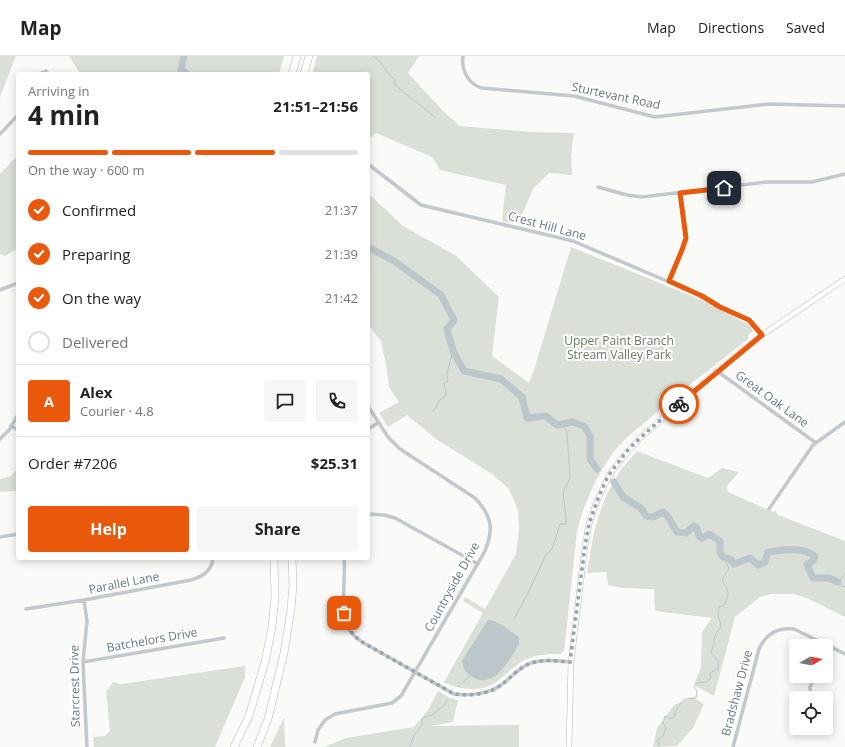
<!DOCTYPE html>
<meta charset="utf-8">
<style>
:root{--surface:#fff;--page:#f6f6f6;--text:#222;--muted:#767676;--line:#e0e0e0;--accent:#ea580c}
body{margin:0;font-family:"Open Sans",sans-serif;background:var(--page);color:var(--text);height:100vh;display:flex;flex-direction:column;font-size:15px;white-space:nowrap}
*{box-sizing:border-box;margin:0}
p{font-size:13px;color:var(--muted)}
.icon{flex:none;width:22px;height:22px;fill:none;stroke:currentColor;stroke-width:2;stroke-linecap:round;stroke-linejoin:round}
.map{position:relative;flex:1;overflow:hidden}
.side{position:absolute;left:16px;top:16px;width:354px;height:488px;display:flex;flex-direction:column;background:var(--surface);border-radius:4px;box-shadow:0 2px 10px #0003}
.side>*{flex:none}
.needle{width:26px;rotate:80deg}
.fabs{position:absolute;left:789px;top:583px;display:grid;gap:8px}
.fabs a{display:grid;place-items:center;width:44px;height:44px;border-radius:4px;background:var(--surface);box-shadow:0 2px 10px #0003;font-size:20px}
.pin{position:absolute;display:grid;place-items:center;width:34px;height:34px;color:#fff;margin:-17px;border-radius:8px;box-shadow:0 2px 6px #0006}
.courier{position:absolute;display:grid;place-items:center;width:40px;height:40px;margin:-20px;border:3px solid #ea580c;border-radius:50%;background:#fff;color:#222;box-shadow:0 1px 5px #0007}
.headline em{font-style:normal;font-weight:700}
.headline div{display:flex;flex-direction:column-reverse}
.headline{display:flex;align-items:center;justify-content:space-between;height:68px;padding:0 12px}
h1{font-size:26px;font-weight:700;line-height:30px}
.bar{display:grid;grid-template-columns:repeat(4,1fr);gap:6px 4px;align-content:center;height:48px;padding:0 12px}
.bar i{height:5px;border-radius:3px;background:var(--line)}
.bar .on{background:var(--accent)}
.bar p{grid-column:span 4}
.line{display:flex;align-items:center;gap:10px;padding:0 12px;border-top:1px solid var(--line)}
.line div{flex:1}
.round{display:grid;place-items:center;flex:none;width:42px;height:42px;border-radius:4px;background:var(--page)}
ol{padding:0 12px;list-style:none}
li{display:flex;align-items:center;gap:12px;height:44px}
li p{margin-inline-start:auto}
li .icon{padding:4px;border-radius:50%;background:var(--accent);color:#fff;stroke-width:4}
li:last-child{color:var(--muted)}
li i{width:22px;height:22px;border:2px solid var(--line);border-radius:50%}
.button{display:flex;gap:8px;margin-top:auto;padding:8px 12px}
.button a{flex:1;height:46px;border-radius:4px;background:var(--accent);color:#fff;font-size:16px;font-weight:700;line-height:46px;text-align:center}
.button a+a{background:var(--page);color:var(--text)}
header{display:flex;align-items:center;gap:24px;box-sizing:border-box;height:56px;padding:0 20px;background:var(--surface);border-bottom:1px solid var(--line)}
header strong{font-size:19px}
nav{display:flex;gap:22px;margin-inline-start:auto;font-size:14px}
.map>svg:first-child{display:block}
.green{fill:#dadfd7}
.water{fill:#bbc7cb}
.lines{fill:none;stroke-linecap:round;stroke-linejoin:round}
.stream{stroke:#bbc7cb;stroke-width:1}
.river{stroke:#bbc7cb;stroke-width:7}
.secondary-casing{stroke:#b3babf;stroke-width:6}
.motorway-casing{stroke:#b4b9bd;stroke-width:8}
.minor{stroke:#c3c8cc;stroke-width:3.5}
.secondary{stroke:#fff;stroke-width:5}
.motorway{stroke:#fff;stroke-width:7}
.done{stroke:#99a4ac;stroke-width:4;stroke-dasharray:0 7.2}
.route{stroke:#ea580c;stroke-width:5}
.labels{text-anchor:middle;stroke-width:4;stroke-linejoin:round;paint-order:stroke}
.street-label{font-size:12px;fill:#657683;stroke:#fff}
.park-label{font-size:12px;fill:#687a64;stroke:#fff}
</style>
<header>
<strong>Map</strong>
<nav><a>Map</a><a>Directions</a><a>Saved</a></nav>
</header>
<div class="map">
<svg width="845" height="691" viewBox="0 0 845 691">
<rect width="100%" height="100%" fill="#fafaf8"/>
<path class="green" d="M 0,0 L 16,0 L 0,41 Z
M 69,0 L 284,0 L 279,18 L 80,18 Z
M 317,0 L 419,0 L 408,17 L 443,55 L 460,70 L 531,76 L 574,77 L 571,99 L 572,119 L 549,117 L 533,133 L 518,168 L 502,165 L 506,129 L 440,114 L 432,101 L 376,77 L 368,84 L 368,18 L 312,18 Z
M 18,99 L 18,192 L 5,200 L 0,198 L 0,118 Z
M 368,137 L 403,170 L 455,199 L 499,241 L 492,300 L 529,327 L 534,314 L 571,191 L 704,245 L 751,270 L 753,275 L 749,278 L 748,283 C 715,309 682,334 650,362 C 639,372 626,381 616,393 C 598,416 584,447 577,475 L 564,595 L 561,598 C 550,598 538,598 527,603 C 515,608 506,619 495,627 C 481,636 458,634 444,626 L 483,557 L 463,545 L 465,541 L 485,553 L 516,498 L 519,472 L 518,454 L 509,433 L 492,418 L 436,383 L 407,359 L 388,371 L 379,357 L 399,346 L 389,331 L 387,314 L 381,285 L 368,268 Z
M 637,395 L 708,422 L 722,412 L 739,416 L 727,430 L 728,436 L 773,456 L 775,454 L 778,459 L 845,485 L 845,561 L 809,543 L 794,538 L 771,538 L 760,541 L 735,561 L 714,640 L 694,629 L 701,611 L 702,576 L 712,562 L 655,555 L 654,533 L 622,532 L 608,529 L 606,516 L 587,517 C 592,484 598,450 616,422 C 621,412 630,404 637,395 Z
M 18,412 L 18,435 L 0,436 L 0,423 L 11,420 Z
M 245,610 L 245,621 L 215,691 L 94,691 L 93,681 L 105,680 L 110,675 L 106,636 L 113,626 L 121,628 Z
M 438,635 L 450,642 L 458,644 L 453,666 L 431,670 L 519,669 L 519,691 L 324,691 L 346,682 L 414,671 L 428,654 Z
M 692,641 L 704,648 L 693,672 L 677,690 L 653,691 L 657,672 L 674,649 Z
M 284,662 L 285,689 L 286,691 L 270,691 Z"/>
<path class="water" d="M 488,564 C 498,564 511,576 519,581 L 519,588 C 507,608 490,640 465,615 L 462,605 Z"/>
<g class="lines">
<path class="stream" d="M 373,0 C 382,4 385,16 394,23 L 395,29 L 435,61
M 176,18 L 181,13
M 433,355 L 437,350 L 439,345 L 444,341 L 446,338 L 444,327 L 448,325 L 447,317 L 453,295
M 845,517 L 838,526 L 843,531 L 845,530
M 514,563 L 525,543 L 546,499 L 552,493 L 560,468 L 566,468 L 566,463 L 563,436 L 570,422 L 567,375 L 562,368
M 458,631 L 470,620
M 410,691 L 413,681 L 422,669 L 422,663 L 427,660 L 433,659 L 437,654 L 444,650 L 448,643
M 659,691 L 658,683 L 663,680 L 666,671 L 663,668 L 665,660 L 672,663 L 674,661 L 677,652 L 685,643 L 696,642 L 697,634 L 694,631 L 697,627 L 708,626 L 711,621 L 710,617 L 718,613 L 719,606 L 711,596 L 714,588 L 714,583 L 716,577 L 720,573 L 721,568 L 718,561 L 719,551 L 724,549 C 730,539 729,534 722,524 L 729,512 L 723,501"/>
<path class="river" d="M 184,0 L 181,13 L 187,18
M 368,191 L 394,205 L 441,239 L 454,264 L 447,273 L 453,295 L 464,315 L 501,323 L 522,341 L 527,362 L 546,360 L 557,369 L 572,366 L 584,370 L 590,380 L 590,403 L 597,413
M 614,426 L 623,441 L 641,452 L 646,460 L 653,461 L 663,456 L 668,461 L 677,476 L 686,477 L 694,470 L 697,472 L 699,480 L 702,482 L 709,478 L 720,485 L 720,496 L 723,501 L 730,503 L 734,508 L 750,502 L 758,509 L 765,506 L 768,496 C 784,494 800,490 815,500 L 813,505 L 807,508 L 813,522 L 829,522 L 838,526"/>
<g class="secondary-casing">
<path id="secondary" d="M 569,691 L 571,606 L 585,490 L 589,468 L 597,445 L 609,420 L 618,407 L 640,382 L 717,315 L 762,279 L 845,223"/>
</g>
<g class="motorway-casing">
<path id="motorway" d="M 292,18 L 297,0
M 304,18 L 309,0
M 234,691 L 249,660 L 265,606 L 272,571 L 275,541 L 274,502
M 257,691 L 268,663 L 284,597 L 291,553 L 293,529 L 292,502"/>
</g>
<path class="minor" d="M 463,0 C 461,14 468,28 482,32 L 574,40 L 655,61 L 769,48 L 845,50
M 39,18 L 46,15 L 48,18
M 0,78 L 18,59
M 368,108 L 421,149 L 573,185 L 702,240 L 720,251 L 749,264 L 762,279
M 598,131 L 627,139 L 642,141 L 767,126 L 812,126 L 845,118
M 669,225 L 682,194 L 686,181 L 680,137
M 0,234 L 18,227
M 717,315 L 816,387
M 11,370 L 18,374
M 368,373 L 378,367
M 0,383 L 9,374 L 18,359
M 769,453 L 813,389 L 845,366
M 368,458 L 384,459 L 395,462 L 478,508
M 0,481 L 18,478
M 344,502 C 346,522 340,552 347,570 C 350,577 356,582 362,586 L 454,638 C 469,640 489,638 501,629 C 511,622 519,611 531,607 C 544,603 557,605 571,606
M 84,544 L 87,565 L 83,606 L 87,691
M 26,553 L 84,544 L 191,524 C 202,521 212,515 213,502
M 826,600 L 831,590
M 83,606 L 224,582
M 811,642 L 810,631 L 815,620
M 315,686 L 318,674 L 325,664 L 335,658 L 392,647 L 401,640 L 485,495 C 494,473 492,460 475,442 L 400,393 L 388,381 L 368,350
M 733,691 L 759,593 C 766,578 777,571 794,573 L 845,598"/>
<use href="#secondary" class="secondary"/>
<use href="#motorway" class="motorway"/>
</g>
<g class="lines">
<path class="done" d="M 344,557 C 348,571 350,577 362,586 L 454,638 C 469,640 488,639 501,629 C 511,622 519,611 531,607 C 544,603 557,605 570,606 L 585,490 L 589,468 L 597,445 L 608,420 L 627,395 L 640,382 L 679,348"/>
<path class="route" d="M 679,348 L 762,279 L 749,264 L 720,251 L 702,240 L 669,225 L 682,194 L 686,182 L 680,137 L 724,132"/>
</g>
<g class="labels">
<g class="street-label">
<text transform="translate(616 40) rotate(12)" y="4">Sturtevant Road</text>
<text transform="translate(547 170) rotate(15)" y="4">Crest Hill Lane</text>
<text transform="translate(772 343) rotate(36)" y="4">Great Oak Lane</text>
<text transform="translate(124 527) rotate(-11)" y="4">Parallel Lane</text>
<text transform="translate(452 531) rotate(-61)" y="4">Countryside Drive</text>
<text transform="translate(152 584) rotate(-10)" y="4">Batchelors Drive</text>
<text transform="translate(75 630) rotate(-91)" y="4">Starcrest Drive</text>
<text transform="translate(737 637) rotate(-75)" y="4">Bradshaw Drive</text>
</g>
<g class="park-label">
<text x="619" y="289">Upper Paint Branch<tspan x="619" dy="14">Stream Valley Park</tspan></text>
</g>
</g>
</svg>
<div class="fabs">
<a><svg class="needle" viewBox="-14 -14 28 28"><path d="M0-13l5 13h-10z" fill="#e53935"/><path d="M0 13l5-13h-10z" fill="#767676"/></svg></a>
<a><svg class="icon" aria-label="locate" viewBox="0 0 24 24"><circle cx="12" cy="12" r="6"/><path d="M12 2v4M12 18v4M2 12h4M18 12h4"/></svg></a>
</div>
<div class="pin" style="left:344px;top:557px;background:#ea580c"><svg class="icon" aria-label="bag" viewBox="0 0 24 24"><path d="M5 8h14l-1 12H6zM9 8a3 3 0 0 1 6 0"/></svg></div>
<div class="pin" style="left:724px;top:132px;background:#1f2937"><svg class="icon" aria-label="home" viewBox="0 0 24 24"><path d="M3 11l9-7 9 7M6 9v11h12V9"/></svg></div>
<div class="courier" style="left:679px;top:348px"><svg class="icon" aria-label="bike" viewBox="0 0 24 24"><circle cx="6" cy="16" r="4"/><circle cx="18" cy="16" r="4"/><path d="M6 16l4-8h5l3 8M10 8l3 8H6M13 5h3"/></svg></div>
<section class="side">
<div class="headline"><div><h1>4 min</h1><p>Arriving in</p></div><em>21:51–21:56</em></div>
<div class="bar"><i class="on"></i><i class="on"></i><i class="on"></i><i></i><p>On the way · 600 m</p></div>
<ol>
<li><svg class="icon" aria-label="check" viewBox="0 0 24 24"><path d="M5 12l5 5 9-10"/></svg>Confirmed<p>21:37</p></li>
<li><svg class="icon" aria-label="check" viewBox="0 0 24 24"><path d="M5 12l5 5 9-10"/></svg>Preparing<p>21:39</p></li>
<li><svg class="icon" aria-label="check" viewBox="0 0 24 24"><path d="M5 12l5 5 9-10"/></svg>On the way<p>21:42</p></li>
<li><i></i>Delivered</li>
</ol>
<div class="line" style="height:72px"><b class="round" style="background:var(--accent);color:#fff">A</b><div><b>Alex</b><p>Courier · 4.8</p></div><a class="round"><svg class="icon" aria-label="chat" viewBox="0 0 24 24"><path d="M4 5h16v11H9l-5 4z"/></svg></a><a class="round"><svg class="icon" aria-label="phone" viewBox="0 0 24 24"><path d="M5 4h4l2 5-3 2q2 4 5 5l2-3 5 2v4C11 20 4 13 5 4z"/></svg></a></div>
<div class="line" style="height:52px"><div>Order #7206</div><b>$25.31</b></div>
<div class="button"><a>Help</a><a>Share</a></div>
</section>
</div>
